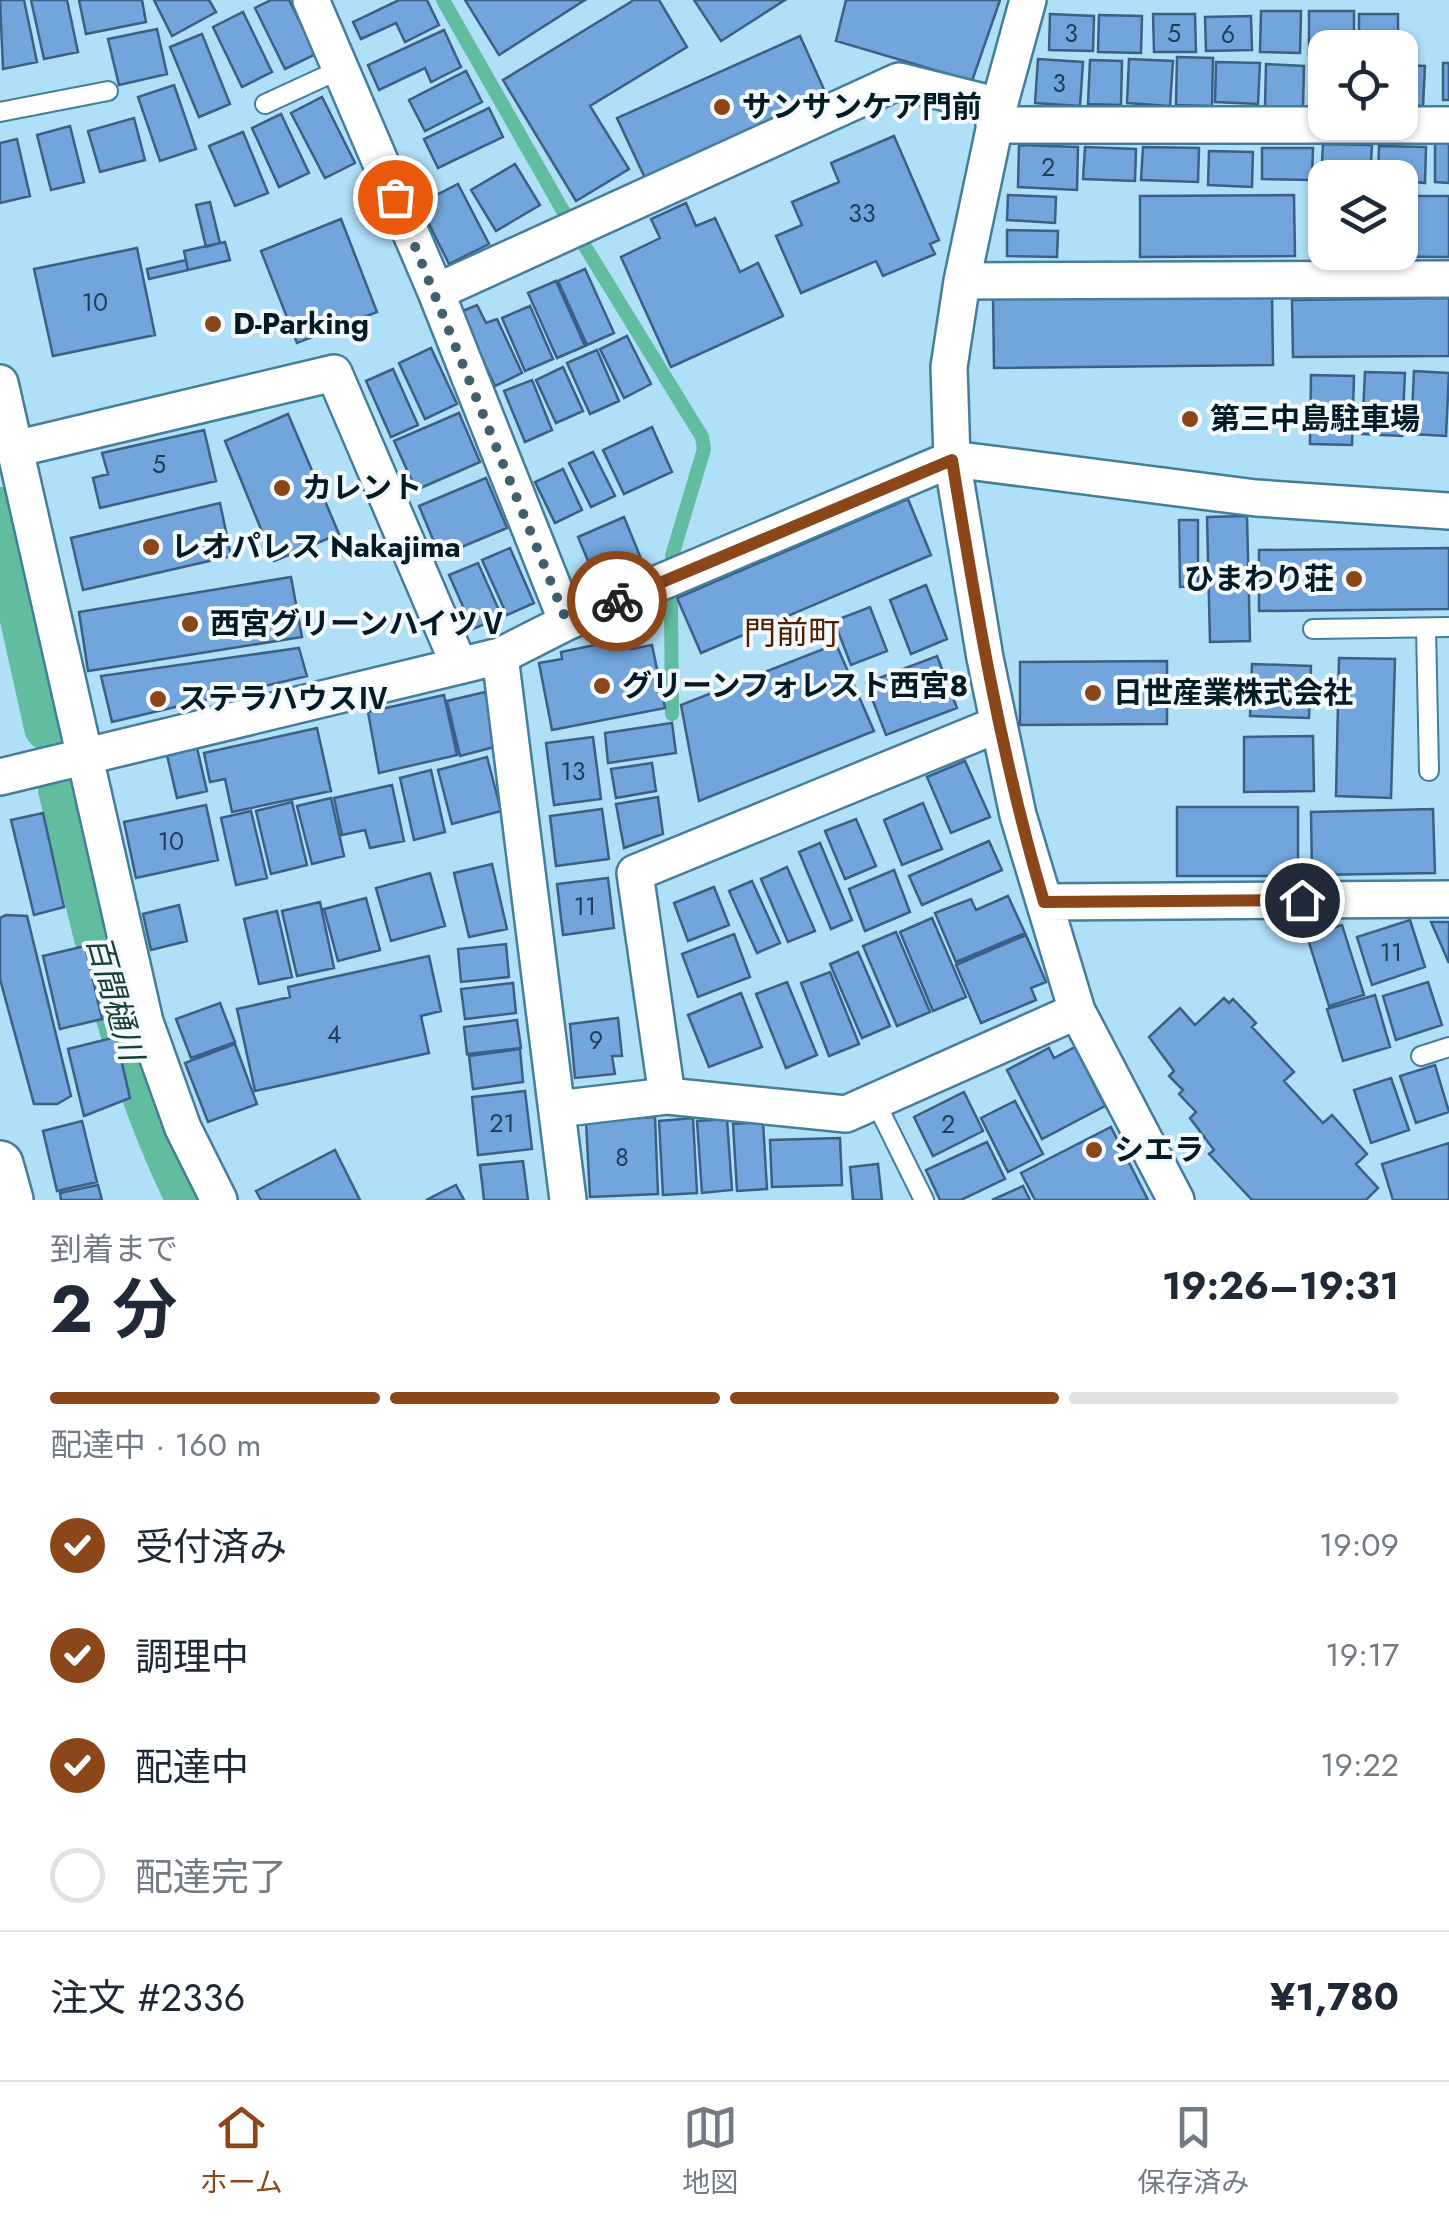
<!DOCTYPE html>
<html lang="ja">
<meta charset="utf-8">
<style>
:root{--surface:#fff;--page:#f6f6f7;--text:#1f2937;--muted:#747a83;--line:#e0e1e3;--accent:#8b471a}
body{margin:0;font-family:Jost,"Noto Sans JP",sans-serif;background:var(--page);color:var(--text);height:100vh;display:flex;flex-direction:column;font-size:38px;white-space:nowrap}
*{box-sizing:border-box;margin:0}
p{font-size:32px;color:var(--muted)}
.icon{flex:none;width:55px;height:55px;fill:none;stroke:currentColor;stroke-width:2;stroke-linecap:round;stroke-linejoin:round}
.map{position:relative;height:1200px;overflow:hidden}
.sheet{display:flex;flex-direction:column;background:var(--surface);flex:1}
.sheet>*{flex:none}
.controls{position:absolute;left:1308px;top:30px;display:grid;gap:20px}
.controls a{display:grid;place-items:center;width:110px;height:110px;border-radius:20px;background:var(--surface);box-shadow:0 2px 8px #0004;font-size:50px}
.pin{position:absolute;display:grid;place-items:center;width:85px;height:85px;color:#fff;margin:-42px;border:5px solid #fff;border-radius:50%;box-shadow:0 2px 10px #0007}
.courier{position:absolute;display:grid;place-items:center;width:100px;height:100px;margin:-50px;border:8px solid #8b471a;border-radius:50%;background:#fff;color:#222;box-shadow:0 2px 12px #0007}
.head em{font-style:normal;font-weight:700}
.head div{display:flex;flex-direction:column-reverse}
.head{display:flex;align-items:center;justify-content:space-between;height:170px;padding:0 50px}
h1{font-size:65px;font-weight:700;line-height:75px}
.bar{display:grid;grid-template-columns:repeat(4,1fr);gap:15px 10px;align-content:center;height:120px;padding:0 50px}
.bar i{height:12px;border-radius:8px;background:var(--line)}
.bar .active{background:var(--accent)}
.bar p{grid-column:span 4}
.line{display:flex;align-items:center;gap:25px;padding:0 50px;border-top:2px solid var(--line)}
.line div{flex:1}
ol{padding:0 50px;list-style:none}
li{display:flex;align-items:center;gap:30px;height:110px}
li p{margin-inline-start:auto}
li .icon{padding:10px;border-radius:50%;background:var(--accent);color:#fff;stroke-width:4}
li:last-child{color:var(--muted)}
li i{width:55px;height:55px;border:5px solid var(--line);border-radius:50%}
.tab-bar{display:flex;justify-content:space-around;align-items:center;height:140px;border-top:2px solid var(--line);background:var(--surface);font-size:28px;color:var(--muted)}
.tab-bar a{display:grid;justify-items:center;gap:5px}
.tab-bar .active{color:var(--accent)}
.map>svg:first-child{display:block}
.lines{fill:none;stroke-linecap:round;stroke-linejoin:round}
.stream{stroke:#62bda0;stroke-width:14}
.canal{stroke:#62bda0;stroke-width:48}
.building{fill:#71a5dc;stroke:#3b5f85;stroke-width:2.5}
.service-casing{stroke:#447e9a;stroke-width:22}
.minor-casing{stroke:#447e9a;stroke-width:40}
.tertiary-casing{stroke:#447e9a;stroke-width:50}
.service{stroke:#fff;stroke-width:18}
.minor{stroke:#fff;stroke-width:35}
.tertiary{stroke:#fff;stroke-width:45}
.done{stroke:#406070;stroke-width:10;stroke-dasharray:0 18}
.route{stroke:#8b471a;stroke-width:12}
.poi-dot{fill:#8b471a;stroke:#f3f9fc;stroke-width:4}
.labels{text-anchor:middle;stroke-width:8;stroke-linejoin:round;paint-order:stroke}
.number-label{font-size:25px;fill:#1e3e54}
.poi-label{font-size:30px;font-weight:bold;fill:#031b26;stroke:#f3f9fc;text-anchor:start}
.neighbourhood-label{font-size:32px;fill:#4d2000;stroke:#f3f9fc}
.water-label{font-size:32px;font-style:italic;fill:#184135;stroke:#f3f9fc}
</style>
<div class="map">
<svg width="1449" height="1200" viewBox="0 0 1449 1200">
<rect width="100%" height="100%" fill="#b0dff8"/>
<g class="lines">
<path class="stream" d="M 443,0 L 562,209 L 702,437 L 704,449 L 672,556
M 671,604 L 672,714"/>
<path class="canal" d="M 0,511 L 48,727
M 62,789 C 96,932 125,1067 190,1200"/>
</g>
<path class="building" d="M 0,0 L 24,0 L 37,62 L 3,69 Z
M 31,0 L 67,0 L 78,52 L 44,59 Z
M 79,0 L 142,0 L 146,22 L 86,34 Z
M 154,0 L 209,0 L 216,12 L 172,36 Z
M 271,0 L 289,0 L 316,54 L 285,69 L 255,8 Z
M 399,0 L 427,0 L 439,25 L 405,42 L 396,23 L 361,39 L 353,22 Z
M 465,0 L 585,0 L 499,55 Z
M 634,0 L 659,0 L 687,47 L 590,106 L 629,169 L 576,201 L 503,80 Z
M 694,0 L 785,0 L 721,41 Z
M 846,0 L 1000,0 L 972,81 L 836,41 Z
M 1261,11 L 1301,11 L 1300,53 L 1260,52 Z
M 1309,11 L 1354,11 L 1354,48 L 1325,48 L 1325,55 L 1309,55 Z
M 243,12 L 272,72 L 242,87 L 213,27 Z
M 1050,14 L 1094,16 L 1093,51 L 1049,50 Z
M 1153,14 L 1195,14 L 1196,52 L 1154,52 Z
M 1359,14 L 1398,14 L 1398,48 L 1359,48 Z
M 1099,15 L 1142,16 L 1141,53 L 1098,52 Z
M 1251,16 L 1252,50 L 1206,51 L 1205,17 Z
M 157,29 L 167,74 L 119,85 L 108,39 Z
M 444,30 L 461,67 L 431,82 L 425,68 L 379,90 L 368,65 Z
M 202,34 L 230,104 L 199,117 L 170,47 Z
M 800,36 L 827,96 L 645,178 L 617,118 Z
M 1177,57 L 1213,58 L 1212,106 L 1176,105 Z
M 1038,59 L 1083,62 L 1080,106 L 1035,103 Z
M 1129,59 L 1173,61 L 1170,106 L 1127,103 Z
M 1090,60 L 1122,61 L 1121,105 L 1088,104 Z
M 1216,62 L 1260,63 L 1258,104 L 1215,102 Z
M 1443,63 L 1449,63 L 1449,100 L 1443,100 Z
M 1266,64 L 1304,66 L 1303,107 L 1265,107 Z
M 1310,64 L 1325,64 L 1325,105 L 1311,104 Z
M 1400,65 L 1425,66 L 1423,106 L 1400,105 Z
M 466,71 L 482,102 L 425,131 L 409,100 Z
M 174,85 L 196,149 L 160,161 L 138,97 Z
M 322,97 L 355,163 L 325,178 L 291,113 Z
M 489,108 L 503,137 L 438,168 L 424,139 Z
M 281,114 L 309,173 L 279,187 L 252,128 Z
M 134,118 L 145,160 L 100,172 L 88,131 Z
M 70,126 L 84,182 L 51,190 L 37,135 Z
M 243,132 L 268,193 L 235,206 L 209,146 Z
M 894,136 L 939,240 L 930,244 L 935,254 L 883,276 L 876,261 L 801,293 L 776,236 L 802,225 L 792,202 L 839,182 L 831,163 Z
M 17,139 L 30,196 L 0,203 L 0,143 Z
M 1435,142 L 1449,142 L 1449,183 L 1435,182 Z
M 1323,144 L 1372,145 L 1370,178 L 1325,178 L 1321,182 Z
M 1019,145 L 1078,147 L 1077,190 L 1018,187 Z
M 1379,146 L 1426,147 L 1425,183 L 1378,178 Z
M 1085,147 L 1136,149 L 1135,181 L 1083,179 Z
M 1143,147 L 1199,148 L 1198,182 L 1141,180 Z
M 1262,148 L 1313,148 L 1312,180 L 1262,179 Z
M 1209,151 L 1253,152 L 1252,187 L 1208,185 Z
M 515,164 L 540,205 L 496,231 L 471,190 Z
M 458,184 L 489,244 L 449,264 L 419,204 Z
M 1008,195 L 1056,197 L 1055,223 L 1007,220 Z
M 1294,195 L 1295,256 L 1140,257 L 1140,196 Z
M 1318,196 L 1325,196 L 1325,252 L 1400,252 L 1400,196 L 1449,196 L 1449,257 L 1318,256 Z
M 210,202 L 220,243 L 206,247 L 196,205 Z
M 686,203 L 696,226 L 715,218 L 740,272 L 758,263 L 783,316 L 671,367 L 621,257 L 660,238 L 651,219 Z
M 341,219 L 377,312 L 297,343 L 261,251 Z
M 1007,230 L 1058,231 L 1057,257 L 1007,256 Z
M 225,242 L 230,260 L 188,270 L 184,251 Z
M 137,248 L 155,335 L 53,356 L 34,269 Z
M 186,260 L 188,270 L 149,279 L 147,269 Z
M 585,269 L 614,333 L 587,345 L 558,281 Z
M 556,281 L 585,346 L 557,358 L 528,293 Z
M 1272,294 L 1273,365 L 994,368 L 993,297 Z
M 1449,298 L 1449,356 L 1293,357 L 1292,300 Z
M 477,305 L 486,323 L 497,319 L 522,373 L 495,386 L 460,312 Z
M 530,306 L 553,359 L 525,371 L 502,318 Z
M 627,336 L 651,384 L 624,398 L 600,349 Z
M 431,348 L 457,404 L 425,419 L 399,363 Z
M 597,350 L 619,401 L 590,414 L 567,363 Z
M 563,367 L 583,411 L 556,423 L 536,380 Z
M 393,369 L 418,425 L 391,437 L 366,381 Z
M 1414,371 L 1449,373 L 1446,436 L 1411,434 Z
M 1365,372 L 1405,373 L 1402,436 L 1362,434 Z
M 1311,375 L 1354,376 L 1352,445 L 1310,444 Z
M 532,380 L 552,430 L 525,442 L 504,391 Z
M 459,413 L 480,462 L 416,490 L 394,441 Z
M 288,414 L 339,534 L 274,561 L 225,441 Z
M 652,427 L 672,472 L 624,494 L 603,450 Z
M 204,430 L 216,481 L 100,508 L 93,478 L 108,474 L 102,453 Z
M 593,452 L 615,496 L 591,507 L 569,463 Z
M 563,469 L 582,510 L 555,523 L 535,482 Z
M 486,478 L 507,528 L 440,556 L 419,506 Z
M 908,499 L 931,555 L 701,653 L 677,598 Z
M 220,503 L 231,556 L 83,590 L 71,538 Z
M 1247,516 L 1250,641 L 1210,642 L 1207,517 Z
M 624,517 L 640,556 L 594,575 L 578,537 Z
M 1179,520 L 1198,520 L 1198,586 L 1180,587 Z
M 510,548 L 534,603 L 507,615 L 482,560 Z
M 1449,548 L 1449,609 L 1259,611 L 1259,550 Z
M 478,563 L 502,617 L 473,629 L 449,575 Z
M 291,577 L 302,637 L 88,671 L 79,612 Z
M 926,585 L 947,639 L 911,654 L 890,600 Z
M 870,607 L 887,651 L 851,665 L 834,621 Z
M 629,638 L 631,649 L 652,645 L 665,708 L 552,730 L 539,663 L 562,659 L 561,652 Z
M 836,644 L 874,731 L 699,801 L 681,705 Z
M 299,648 L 307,676 L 112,722 L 101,676 Z
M 937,656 L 957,708 L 886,735 L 866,683 Z
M 1339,658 L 1395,659 L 1391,798 L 1336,796 Z
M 1167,661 L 1167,724 L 1020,725 L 1020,662 Z
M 1252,664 L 1311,666 L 1309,718 L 1250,716 Z
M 485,692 L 498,746 L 460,756 L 447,701 Z
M 444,695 L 457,755 L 379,773 L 368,712 Z
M 672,723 L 676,753 L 608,763 L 605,733 Z
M 317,728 L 331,791 L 232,812 L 225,779 L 210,782 L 204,753 Z
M 1313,736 L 1314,791 L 1244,792 L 1244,737 Z
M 593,737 L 601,799 L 554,805 L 546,743 Z
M 197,748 L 207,791 L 177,798 L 167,755 Z
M 487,757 L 501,811 L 452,824 L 438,770 Z
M 965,761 L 990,817 L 951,833 L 927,777 Z
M 652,763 L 656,791 L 616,798 L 611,769 Z
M 431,770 L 445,832 L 414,840 L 400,778 Z
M 392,785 L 404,841 L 370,848 L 365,830 L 342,835 L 334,798 Z
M 658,797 L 663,834 L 624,848 L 616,804 Z
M 331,798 L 344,856 L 312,864 L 297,806 Z
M 292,802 L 307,865 L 271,874 L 256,811 Z
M 923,803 L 942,849 L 902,865 L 884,820 Z
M 206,805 L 218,860 L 136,878 L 124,822 Z
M 1177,807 L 1298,807 L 1298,876 L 1177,876 Z
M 602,809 L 609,859 L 556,866 L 550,816 Z
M 1433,809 L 1435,873 L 1312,875 L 1311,812 Z
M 251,811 L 267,878 L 236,885 L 221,818 Z
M 43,813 L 64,907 L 34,915 L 11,820 Z
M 856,819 L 876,866 L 845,879 L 825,831 Z
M 989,841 L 1002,870 L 922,905 L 909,876 Z
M 820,843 L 852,920 L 831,929 L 799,852 Z
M 492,864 L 507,929 L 469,937 L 454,873 Z
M 787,867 L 815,931 L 788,942 L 761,879 Z
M 894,870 L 910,912 L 865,931 L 849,889 Z
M 430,873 L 445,926 L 391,941 L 376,888 Z
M 608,878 L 614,928 L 563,935 L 557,884 Z
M 752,881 L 780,943 L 757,953 L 729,891 Z
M 714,887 L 729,925 L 688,941 L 674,903 Z
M 1008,896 L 1025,933 L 956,962 L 935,913 L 971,899 L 976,910 Z
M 366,898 L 380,950 L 338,961 L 324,909 Z
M 320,902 L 334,968 L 297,976 L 282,911 Z
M 179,905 L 187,941 L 151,950 L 143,914 Z
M 277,911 L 292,977 L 259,984 L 244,919 Z
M 6,915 L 27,916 L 71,1096 L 57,1104 L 34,1104 L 0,979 L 0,918 Z
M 932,918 L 966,997 L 933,1011 L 900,932 Z
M 1410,920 L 1425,967 L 1372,985 L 1357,937 Z
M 1431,922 L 1449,922 L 1449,963 Z
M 1342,925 L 1364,995 L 1329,1006 L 1307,936 Z
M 896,932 L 930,1012 L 897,1026 L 863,946 Z
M 734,934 L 750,977 L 698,997 L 682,954 Z
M 1026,935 L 1046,982 L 1031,988 L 1036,1000 L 981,1023 L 956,965 Z
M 506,944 L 509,977 L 461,982 L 458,949 Z
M 85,946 L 102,1019 L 60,1029 L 43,956 Z
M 858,952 L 890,1026 L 862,1038 L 830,964 Z
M 429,956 L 441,1011 L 421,1016 L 429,1053 L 255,1091 L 237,1009 L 290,997 L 288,987 Z
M 830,972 L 859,1044 L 829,1056 L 801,983 Z
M 787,982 L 817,1055 L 786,1068 L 756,994 Z
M 1428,982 L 1442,1025 L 1396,1040 L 1383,996 Z
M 513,983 L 516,1013 L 465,1019 L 461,989 Z
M 741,993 L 762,1047 L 709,1067 L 688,1015 Z
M 1375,995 L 1390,1047 L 1343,1061 L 1327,1009 Z
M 1224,998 L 1229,1003 L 1233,999 L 1256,1023 L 1252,1027 L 1294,1072 L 1284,1081 L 1323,1123 L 1332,1115 L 1367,1154 L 1356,1164 L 1378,1188 L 1366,1200 L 1252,1200 L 1209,1154 L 1214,1150 L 1190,1118 L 1196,1112 L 1179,1094 L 1183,1090 L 1169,1076 L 1174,1071 L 1149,1037 L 1180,1008 L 1195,1025 Z
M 220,1003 L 235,1042 L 191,1058 L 176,1019 Z
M 618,1018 L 622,1056 L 612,1056 L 615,1074 L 575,1078 L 570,1024 Z
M 517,1020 L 521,1048 L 467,1054 L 464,1027 Z
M 116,1037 L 130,1098 L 84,1116 L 68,1049 Z
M 235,1044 L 257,1104 L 208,1122 L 185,1063 Z
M 1075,1047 L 1105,1106 L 1042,1139 L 1007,1070 L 1049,1048 L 1054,1058 Z
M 520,1049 L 523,1082 L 473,1089 L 469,1056 Z
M 1435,1065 L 1449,1112 L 1416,1123 L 1400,1076 Z
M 1391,1078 L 1409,1130 L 1371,1143 L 1354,1090 Z
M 525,1091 L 532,1149 L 478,1155 L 472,1097 Z
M 964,1092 L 983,1131 L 933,1156 L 914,1117 Z
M 1015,1101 L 1043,1154 L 1008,1172 L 981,1118 Z
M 655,1117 L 658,1194 L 590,1197 L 586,1121 Z
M 693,1118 L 697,1193 L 663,1195 L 659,1121 Z
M 727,1119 L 732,1190 L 702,1193 L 697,1121 Z
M 82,1121 L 97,1182 L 57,1191 L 43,1131 Z
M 763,1122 L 767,1189 L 737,1191 L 733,1124 Z
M 1111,1127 L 1148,1200 L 1035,1200 L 1021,1173 Z
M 840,1138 L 842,1185 L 772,1187 L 770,1140 Z
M 987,1142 L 1005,1179 L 961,1200 L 940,1200 L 926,1170 Z
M 1449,1143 L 1449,1200 L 1393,1200 L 1382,1164 Z
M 335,1150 L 360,1200 L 261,1200 L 256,1191 Z
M 523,1161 L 528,1200 L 484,1200 L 480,1165 Z
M 878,1164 L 882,1200 L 853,1200 L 850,1167 Z
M 98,1185 L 102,1200 L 61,1200 L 60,1193 Z
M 456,1185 L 464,1200 L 426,1200 Z
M 1023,1186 L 1030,1200 L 992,1200 Z"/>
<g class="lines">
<g class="service-casing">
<path id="service" d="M 265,104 L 341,69
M 0,112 L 108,91
M 1426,628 L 1429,771
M 1313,629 L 1449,627
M 1421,1056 L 1449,1047
M 875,1101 L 924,1200"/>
</g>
<g class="minor-casing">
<path id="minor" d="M 311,0 L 436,292 L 567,622
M 1028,0 L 999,106 L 962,281 L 949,367 L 952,459 L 985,658 L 1018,815 L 1077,1011 L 1176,1200
M 994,125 L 1449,125
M 962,281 L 1449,279
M 436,292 L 899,81 L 999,106
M 0,383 L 145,1022 L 183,1128 L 219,1200
M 15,449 L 334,373 L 459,665
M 500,656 L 568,1200
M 0,777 L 500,656 L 567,622 L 952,459 L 1256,498 L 1449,511
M 1045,902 L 1449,899
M 667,1096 L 635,873 L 999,724
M 557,1109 L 667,1096 L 846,1114 L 1077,1011"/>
</g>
<g class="tertiary-casing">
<path id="tertiary" d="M 0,1164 L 10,1200"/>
</g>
<use href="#service" class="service"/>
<use href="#minor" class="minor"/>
<use href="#tertiary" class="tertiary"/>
</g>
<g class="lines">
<path class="done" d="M 395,197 L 567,622 L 617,601"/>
<path class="route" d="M 617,601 L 952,460 C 976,609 1001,757 1044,902 L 1302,900"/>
</g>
<g class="poi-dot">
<circle cx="722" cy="107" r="10"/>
<circle cx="213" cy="324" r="10"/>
<circle cx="1190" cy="419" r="10"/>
<circle cx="282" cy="488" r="10"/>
<circle cx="151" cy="547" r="10"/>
<circle cx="1354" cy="579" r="10"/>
<circle cx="190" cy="624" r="10"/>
<circle cx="602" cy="686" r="10"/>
<circle cx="1093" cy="693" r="10"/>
<circle cx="158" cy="699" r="10"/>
<circle cx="1094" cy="1150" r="10"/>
</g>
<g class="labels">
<g class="number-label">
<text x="1071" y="42">3</text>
<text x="1174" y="42">5</text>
<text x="1228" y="43">6</text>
<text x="1059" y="92">3</text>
<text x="1048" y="176">2</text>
<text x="862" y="222">33</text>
<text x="95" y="311">10</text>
<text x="159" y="473">5</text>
<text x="573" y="780">13</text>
<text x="171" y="850">10</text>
<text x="585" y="915">11</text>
<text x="1391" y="961">11</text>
<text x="334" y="1043">4</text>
<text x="596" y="1049">9</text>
<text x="502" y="1132">21</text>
<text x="948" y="1133">2</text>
<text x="622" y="1166">8</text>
</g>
<g class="poi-label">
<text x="742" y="117">サンサンケア門前</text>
<text x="233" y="334">D-Parking</text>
<text x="1210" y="429">第三中島駐車場</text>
<text x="302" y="498">カレント</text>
<text x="171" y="557">レオパレス Nakajima</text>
<text x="1334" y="589" text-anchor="end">ひまわり荘</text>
<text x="210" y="634">西宮グリーンハイツⅤ</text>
<text x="622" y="696">グリーンフォレスト西宮8</text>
<text x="1113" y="703">日世産業株式会社</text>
<text x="178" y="709">ステラハウスⅣ</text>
<text x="1114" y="1160">シエラ</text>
</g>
<g class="neighbourhood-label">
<text x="792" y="644">門前町</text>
</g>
<g class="water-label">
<text transform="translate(115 998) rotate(74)" y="11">百間樋川</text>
</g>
</g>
</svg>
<div class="controls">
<a><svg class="icon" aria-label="locate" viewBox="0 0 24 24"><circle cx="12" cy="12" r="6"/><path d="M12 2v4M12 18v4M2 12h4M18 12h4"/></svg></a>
<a><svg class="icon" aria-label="layers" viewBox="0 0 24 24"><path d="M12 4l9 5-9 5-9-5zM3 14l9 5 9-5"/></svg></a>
</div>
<div class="pin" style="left:395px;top:197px;background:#ea580c"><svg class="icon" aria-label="bag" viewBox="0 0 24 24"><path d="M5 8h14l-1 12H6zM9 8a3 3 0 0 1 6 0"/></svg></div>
<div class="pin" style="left:1302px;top:900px;background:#1f2937"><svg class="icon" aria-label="home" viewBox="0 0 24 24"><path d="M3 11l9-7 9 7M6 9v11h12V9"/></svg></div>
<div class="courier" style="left:617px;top:601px"><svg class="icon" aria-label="bike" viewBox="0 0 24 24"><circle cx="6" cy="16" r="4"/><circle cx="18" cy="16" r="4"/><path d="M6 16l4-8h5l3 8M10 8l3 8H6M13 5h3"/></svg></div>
</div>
<section class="sheet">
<div class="head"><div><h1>2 分</h1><p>到着まで</p></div><em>19:26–19:31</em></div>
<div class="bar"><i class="active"></i><i class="active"></i><i class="active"></i><i></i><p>配達中 · 160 m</p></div>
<ol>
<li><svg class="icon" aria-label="check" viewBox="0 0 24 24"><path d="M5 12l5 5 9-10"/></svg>受付済み<p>19:09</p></li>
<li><svg class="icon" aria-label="check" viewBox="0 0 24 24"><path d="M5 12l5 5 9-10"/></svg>調理中<p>19:17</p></li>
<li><svg class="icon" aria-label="check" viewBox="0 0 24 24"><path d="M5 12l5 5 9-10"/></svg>配達中<p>19:22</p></li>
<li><i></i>配達完了</li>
</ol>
<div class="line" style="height:130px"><div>注文 #2336</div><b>¥1,780</b></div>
</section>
<nav class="tab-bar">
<a class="active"><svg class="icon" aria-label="home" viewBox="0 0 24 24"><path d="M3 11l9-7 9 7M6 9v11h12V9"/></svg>ホーム</a>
<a><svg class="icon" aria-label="map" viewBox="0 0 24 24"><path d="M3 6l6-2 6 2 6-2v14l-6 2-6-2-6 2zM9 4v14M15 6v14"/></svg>地図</a>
<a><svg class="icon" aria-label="saved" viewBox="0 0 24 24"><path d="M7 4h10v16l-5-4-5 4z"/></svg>保存済み</a>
</nav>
